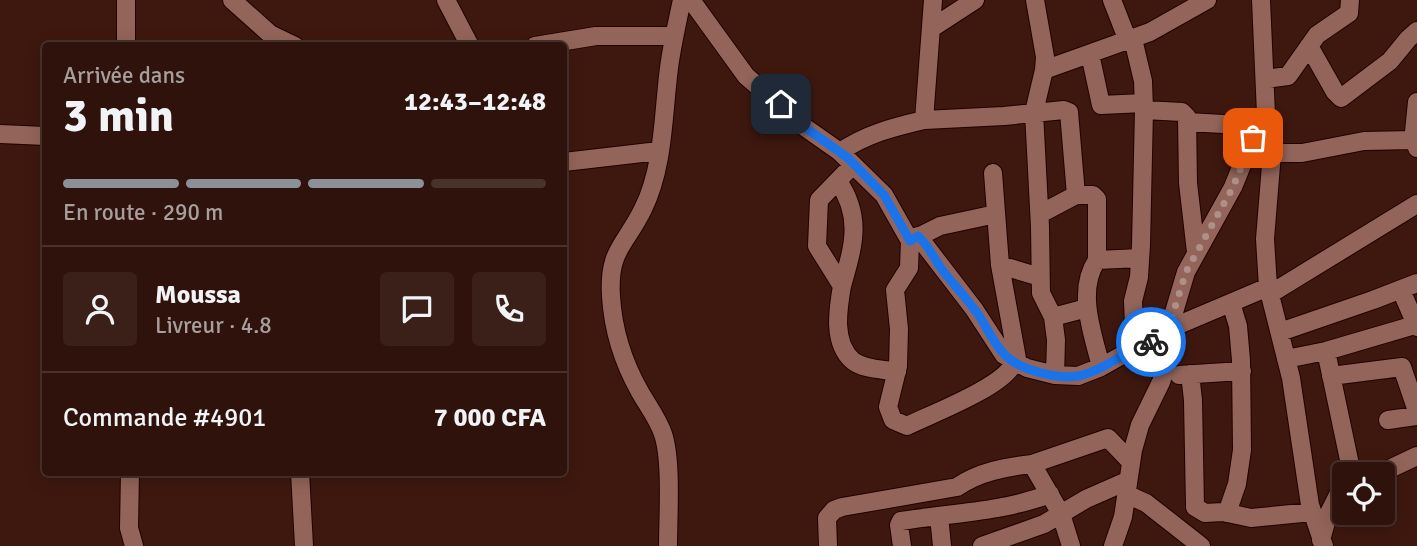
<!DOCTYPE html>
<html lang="fr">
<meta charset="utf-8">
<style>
:root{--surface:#2e120b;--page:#3a2019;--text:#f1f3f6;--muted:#a79e9d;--line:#49322c;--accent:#8c9099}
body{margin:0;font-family:Signika,sans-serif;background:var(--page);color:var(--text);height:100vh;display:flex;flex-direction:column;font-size:26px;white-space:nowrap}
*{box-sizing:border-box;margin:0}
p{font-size:23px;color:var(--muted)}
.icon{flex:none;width:38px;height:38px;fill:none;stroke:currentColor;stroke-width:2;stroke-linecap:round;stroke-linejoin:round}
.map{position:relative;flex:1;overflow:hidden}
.details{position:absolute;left:42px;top:42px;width:525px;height:434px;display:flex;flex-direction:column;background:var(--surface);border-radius:7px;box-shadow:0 4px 18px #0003,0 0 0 2px var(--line)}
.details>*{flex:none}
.tools{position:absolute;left:1332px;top:462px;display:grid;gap:14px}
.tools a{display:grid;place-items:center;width:63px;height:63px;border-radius:7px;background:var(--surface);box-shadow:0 4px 18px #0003,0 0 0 2px var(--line);font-size:35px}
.pin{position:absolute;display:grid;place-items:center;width:60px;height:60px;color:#fff;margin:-30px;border-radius:14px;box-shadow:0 4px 10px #0006}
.courier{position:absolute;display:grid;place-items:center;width:70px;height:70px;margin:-35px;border:5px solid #1a73e8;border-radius:50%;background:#fff;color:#222;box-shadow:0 2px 9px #0007}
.summary em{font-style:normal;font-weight:700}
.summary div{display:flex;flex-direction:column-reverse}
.summary{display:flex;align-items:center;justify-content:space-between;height:119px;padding:0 21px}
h1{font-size:46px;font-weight:700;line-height:52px}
.bar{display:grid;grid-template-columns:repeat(4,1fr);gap:10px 7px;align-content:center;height:84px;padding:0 21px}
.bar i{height:9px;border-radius:5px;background:var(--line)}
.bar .current{background:var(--accent)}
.bar p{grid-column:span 4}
.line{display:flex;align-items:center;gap:18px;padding:0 21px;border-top:2px solid var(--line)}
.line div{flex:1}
.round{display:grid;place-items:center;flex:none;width:74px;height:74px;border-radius:7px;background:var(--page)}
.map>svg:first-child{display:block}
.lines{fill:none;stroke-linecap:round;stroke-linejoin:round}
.minor-casing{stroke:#220100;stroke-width:20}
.minor{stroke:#93655a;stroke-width:18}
.done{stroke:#af9089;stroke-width:7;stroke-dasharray:0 12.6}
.route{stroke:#1a73e8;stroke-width:9}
</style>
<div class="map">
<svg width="1417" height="546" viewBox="0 0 1417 546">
<rect width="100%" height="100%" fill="#3e180f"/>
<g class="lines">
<g class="minor-casing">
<path id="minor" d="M 232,0 L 270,34 L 295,46
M 446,0 L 470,46
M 691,0 L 746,76 L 803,126 L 840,152 C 866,134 894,127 924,120 L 933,0
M 1035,0 L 1045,57 L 1044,70 L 1150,32 L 1207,0
M 1112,0 L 1128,41
M 1261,0 L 1266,114 L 1272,153 L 1265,239 L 1268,287 L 1291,378 L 1310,505 L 1324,546
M 932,28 L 975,0
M 1133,39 L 1143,81 L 1144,110 L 1182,112 L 1187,117 L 1188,183 L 1196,252
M 126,46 L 126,0
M 535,46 L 596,36 L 674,36
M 1309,46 L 1335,92 L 1341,98 L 1390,61 L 1408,39 L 1417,31
M 1090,54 L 1101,105 L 1144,103
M 1044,70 L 1034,112 L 1040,227 L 1041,293 L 1053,317 L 1056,340 L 1055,375
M 1265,79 L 1288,76 L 1317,35 L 1349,13 L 1350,0
M 1417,102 L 1414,132 L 1417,148
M 924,120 L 1004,116 L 1064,110 L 1069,112 L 1076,195 L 1093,195 L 1097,199 L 1097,260
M 1187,122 L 1260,126
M 0,134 L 46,136
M 840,152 L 884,195 L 910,241 L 909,268 L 895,290 L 899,329 L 898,366 L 888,407 L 893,420 L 907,426 C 931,414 1006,386 1014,362
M 1272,153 L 1302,153 L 1364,141 L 1414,140
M 564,162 L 659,151
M 853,165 L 819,200 L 817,246 L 842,286 C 838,309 832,343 853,361 C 865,370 884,369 897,372
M 993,173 L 1000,265 L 1018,364
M 838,181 C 863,218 853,247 842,286
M 1040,214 L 1076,195
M 918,236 L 974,309 L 1004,355 L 1027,368 L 1055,375 L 1078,376 L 1101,367 L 1135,348 L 1169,336
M 910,241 L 940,226 L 996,214
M 1000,265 L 1040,277
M 1401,290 L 1417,327
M 1270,294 L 1417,204
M 1053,317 L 1087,308
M 1169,329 L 1268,287
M 1280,332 L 1373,300 L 1417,283
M 1135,348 L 1133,301 L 1139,277 L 1141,245 L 1144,110
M 1326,351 L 1352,474
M 1286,359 L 1326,351 L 1415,325
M 1101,367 C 1093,334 1076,291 1097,260 L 1140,258
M 1190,374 L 1193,400 L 1195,507 L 1205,513 L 1223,512 L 1251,518 L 1312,512
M 1179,375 L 1242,371
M 1331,376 L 1402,367 L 1417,411
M 1388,420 L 1417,416
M 1032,464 L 1108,438 L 1130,461
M 130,472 L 129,528 L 134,546
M 300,472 L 304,546
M 1379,474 L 1417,456
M 1126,494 L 1146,503 L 1201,546
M 1227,513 L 1237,484 L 1242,450 L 1241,360 L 1238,326 L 1231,303
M 939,516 L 942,546
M 1321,540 L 1328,515 L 1340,491
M 668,546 C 668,517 672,460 663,434 C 658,419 648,406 640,392 C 623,362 613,331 611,296 C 608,250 625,246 643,209 C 664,167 663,114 669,68 C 672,45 677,23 682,0
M 828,546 L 827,518 L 834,510 L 842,507 L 957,487 C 979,472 1005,467 1032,464 L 1061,514 L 1071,546
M 902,546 L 899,525 L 901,521 C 952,513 1002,512 1050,494
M 982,546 L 1044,524 L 1086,499 L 1127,481
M 1113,546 L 1123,517 L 1133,450 L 1140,425 L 1161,382 L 1166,367 L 1169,329 L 1186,272 L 1233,187 L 1253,138 L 1266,114"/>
</g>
<use href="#minor" class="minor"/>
</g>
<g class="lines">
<path class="done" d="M 1151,342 L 1169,336 L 1170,323 L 1186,272 L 1233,187 L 1253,138"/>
<path class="route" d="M 781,104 L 803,126 L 848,158 L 884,195 L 910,241 L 918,236 C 929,246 934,259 943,271 C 955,286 969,301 980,317 C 988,330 995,346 1007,357 C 1023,371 1057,379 1078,376 C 1104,371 1126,350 1151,342"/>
</g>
</svg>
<div class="tools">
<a><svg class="icon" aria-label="locate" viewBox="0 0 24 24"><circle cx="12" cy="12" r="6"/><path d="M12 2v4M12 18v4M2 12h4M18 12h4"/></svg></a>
</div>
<div class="pin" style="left:1253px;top:138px;background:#ea580c"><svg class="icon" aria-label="bag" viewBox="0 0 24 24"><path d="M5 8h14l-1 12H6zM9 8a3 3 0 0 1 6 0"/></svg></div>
<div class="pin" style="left:781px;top:104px;background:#1f2937"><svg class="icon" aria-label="home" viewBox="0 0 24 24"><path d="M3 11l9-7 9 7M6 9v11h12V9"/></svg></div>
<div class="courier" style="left:1151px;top:342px"><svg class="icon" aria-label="bike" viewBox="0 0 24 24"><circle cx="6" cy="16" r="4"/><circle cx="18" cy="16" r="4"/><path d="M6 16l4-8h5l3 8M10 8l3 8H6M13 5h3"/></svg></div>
<section class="details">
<div class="summary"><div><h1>3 min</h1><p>Arrivée dans</p></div><em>12:43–12:48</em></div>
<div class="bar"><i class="current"></i><i class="current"></i><i class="current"></i><i></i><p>En route · 290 m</p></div>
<div class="line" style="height:126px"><a class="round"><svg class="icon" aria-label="person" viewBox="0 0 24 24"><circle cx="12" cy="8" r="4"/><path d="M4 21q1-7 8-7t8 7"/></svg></a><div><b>Moussa</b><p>Livreur · 4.8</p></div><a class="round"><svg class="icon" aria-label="chat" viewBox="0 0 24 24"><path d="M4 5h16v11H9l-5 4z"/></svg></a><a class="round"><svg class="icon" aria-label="phone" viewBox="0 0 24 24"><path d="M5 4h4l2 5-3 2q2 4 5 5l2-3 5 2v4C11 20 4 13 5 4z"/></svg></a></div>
<div class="line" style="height:91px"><div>Commande #4901</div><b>7 000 CFA</b></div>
</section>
</div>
